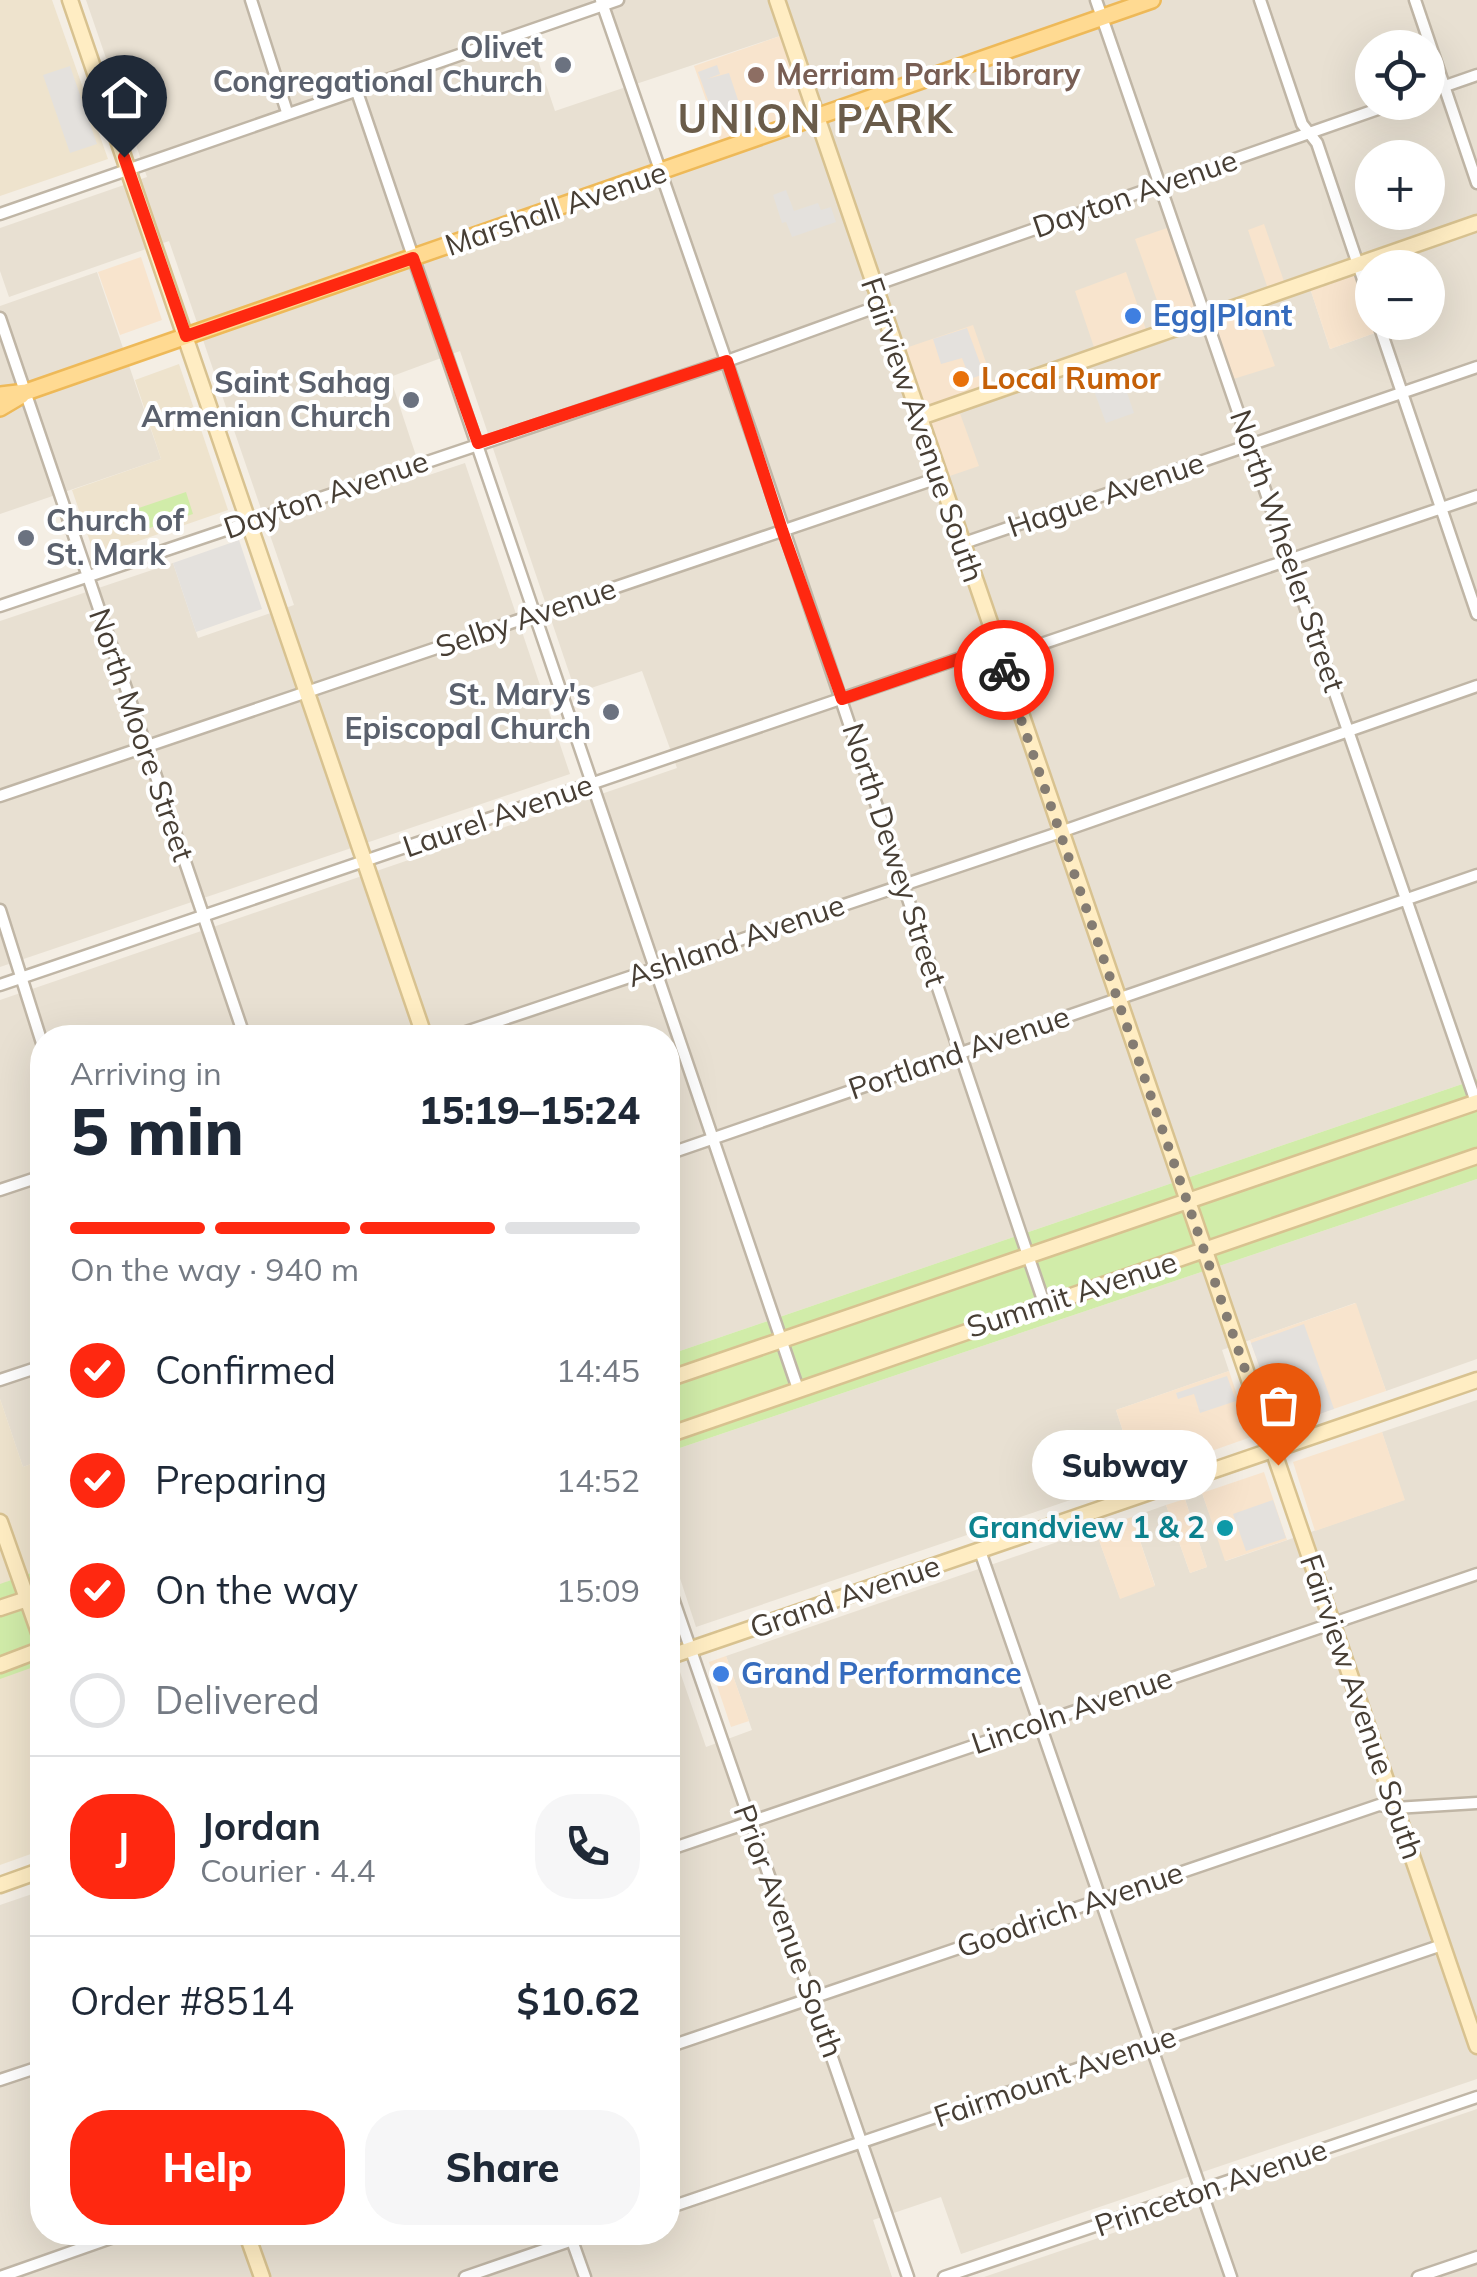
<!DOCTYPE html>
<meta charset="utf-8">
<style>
:root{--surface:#fff;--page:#f6f6f7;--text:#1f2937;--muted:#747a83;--line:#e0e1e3;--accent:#ff2810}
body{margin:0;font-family:Mulish,sans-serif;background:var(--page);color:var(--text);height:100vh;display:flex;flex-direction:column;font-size:38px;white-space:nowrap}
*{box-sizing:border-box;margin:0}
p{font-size:32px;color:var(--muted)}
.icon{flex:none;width:55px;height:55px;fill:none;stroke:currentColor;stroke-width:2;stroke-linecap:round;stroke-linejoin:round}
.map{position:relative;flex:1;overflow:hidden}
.details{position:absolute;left:30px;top:1025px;width:650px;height:1220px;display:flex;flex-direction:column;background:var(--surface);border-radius:40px;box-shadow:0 10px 40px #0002}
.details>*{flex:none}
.fabs{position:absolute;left:1355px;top:30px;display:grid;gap:20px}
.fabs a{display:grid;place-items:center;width:90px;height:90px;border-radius:50%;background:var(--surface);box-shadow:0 10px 40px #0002;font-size:50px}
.pin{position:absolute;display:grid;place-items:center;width:85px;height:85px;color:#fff;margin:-102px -42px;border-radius:50% 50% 50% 0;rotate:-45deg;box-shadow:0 0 10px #0007}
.pin .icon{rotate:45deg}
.courier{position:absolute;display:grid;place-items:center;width:100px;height:100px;margin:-50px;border:8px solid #ff2810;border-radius:50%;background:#fff;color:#222;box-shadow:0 2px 12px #0007}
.bubble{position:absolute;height:70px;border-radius:35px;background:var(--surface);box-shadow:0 10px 40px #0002;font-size:32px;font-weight:800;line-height:70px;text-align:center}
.headline em{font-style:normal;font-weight:800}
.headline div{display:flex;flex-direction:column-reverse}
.headline{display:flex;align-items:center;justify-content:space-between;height:170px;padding:0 40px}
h1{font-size:65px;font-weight:800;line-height:75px}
.bar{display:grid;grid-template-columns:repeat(4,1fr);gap:15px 10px;align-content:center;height:120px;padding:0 40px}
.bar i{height:12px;border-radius:8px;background:var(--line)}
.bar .on{background:var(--accent)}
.bar p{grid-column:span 4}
.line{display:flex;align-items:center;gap:25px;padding:0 40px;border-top:2px solid var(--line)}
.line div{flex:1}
.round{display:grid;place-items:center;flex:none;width:105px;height:105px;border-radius:40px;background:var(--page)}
ol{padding:0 40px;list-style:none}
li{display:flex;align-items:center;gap:30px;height:110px}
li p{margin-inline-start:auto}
li .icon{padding:10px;border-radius:50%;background:var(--accent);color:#fff;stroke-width:4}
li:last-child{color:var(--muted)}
li i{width:55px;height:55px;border:5px solid var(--line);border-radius:50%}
.button{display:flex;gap:20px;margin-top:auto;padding:20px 40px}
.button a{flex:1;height:115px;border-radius:40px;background:var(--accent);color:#fff;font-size:40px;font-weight:800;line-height:115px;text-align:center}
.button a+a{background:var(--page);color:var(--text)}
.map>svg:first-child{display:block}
.residential{fill:#e8e0d2;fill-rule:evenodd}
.commercial{fill:#f8e4cd}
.education{fill:#eee3cd}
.park{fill:#d1eca9}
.parking{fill:#e4e1dd}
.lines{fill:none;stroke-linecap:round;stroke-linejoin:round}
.street-casing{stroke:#c0b6a6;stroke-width:15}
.secondary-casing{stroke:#d8c290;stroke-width:19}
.primary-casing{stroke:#eeb958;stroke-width:20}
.street{stroke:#fff;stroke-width:10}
.secondary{stroke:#ffedc3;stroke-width:14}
.primary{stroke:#ffda92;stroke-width:15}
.done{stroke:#847c72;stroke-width:10;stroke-dasharray:0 18}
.route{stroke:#ff2810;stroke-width:12}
.worship-dot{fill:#6b7280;stroke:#fff;stroke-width:4}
.education-dot{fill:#8d6e63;stroke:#fff;stroke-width:4}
.shop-dot{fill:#3f7fe0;stroke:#fff;stroke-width:4}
.food-dot{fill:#e8710a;stroke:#fff;stroke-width:4}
.culture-dot{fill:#0f9aa8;stroke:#fff;stroke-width:4}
.labels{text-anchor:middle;stroke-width:8;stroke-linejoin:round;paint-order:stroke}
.worship-label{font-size:30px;font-weight:bold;fill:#5b616d;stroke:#fff;text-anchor:end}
.education-label{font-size:30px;font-weight:bold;fill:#785e54;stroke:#fff;text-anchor:start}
.street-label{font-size:30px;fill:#473e34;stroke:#fff}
.shop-label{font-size:30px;font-weight:bold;fill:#366cbe;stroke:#fff;text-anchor:start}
.food-label{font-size:30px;font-weight:bold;fill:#c56008;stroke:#fff;text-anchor:start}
.culture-label{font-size:30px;font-weight:bold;fill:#0d838f;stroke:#fff;text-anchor:end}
.district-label{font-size:40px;font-weight:bold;letter-spacing:2.5px;fill:#6a5c4a;stroke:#fff}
</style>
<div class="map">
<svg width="1477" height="2277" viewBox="0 0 1477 2277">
<rect width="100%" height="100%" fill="#f4eee4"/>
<path class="residential" d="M 86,0 L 1477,0 L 1477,1079 L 668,1355 L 668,1038 L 42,1038 L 42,1460 L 23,1467 L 0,1399 L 0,1000 L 677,768 L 642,671 L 576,693 L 460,351 L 390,377 L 423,477 L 465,463 L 570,774 L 0,967 L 0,621 L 173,563 L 198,638 L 294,605 L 169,241 L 9,297 L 0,271 L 0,228 L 147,177 ZM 601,4 L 629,86 L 555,111 L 527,28 ZM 786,34 L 725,154 L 659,176 L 630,86 ZM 1372,48 L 1428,48 L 1428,102 L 1372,102 ZM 1372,158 L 1428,158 L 1428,212 L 1372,212 ZM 1382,255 L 1386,267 L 1428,268 L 1428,322 L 1403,323 L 1330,349 L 1307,279 Z
M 97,272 L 161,459 L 0,514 L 0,306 Z
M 1477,1179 L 1477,1359 L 1386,1391 L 1355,1303 L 1222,1350 L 1229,1371 L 1116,1410 L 1138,1477 L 696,1627 L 674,1560 L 668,1562 L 668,1452 Z
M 1477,1400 L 1477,2079 L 961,2254 L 941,2197 L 873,2220 L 892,2277 L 0,2277 L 0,1905 L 38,1892 L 42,1903 L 42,2232 L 668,2232 L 668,1676 L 680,1672 L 706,1747 L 752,1730 L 726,1656 L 1095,1529 L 1120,1598 L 1155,1585 L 1132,1517 L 1166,1505 L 1190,1573 L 1207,1567 L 1185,1499 L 1202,1493 L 1226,1561 L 1404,1500 L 1382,1432 Z
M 1477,2109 L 1477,2277 L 984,2277 L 1219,2197 Z"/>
<path class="commercial" d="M 786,34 L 817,122 L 725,154 L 694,66 Z
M 1264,224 L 1287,290 L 1270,295 L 1248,230 Z
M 1173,226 L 1205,318 L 1252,302 L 1275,366 L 1227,381 L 1205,318 L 1168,331 L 1135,239 Z
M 1382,254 L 1386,267 L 1372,268 L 1372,322 L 1403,323 L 1330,349 L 1307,279 Z
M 141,257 L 162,320 L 120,335 L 98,272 Z
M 1126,272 L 1149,338 L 1097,356 L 1075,291 Z
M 973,325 L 997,394 L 958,408 L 979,466 L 938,480 L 894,352 Z
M 1356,1303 L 1386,1391 L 1281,1427 L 1250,1340 Z
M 1229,1371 L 1251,1437 L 1138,1477 L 1116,1410 Z
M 1382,1432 L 1405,1500 L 1315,1531 L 1293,1462 Z
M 1264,1472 L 1287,1540 L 1225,1561 L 1202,1493 Z
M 1185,1499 L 1207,1567 L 1190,1573 L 1166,1505 Z
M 1132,1517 L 1155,1586 L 1120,1599 L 1095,1529 Z
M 726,1656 L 749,1721 L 731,1727 L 709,1662 Z"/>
<path class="education" d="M 0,0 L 52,0 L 108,159 L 0,196 Z
M 179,364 L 228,510 L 95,556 L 72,490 L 161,459 L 135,380 Z
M 0,1399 L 23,1467 L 42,1460 L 42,1569 L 6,1582 L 42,1689 L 42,1850 L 0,1865 Z"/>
<path class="park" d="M 186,492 L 193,514 L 134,533 L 127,512 Z
M 1477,1079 L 1477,1179 L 668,1452 L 668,1355 Z
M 42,1569 L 42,1664 L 0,1679 L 0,1584 Z"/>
<path class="parking" d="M 717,65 L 720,74 L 707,79 L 729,73 L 741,109 L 714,117 L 698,72 Z
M 70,66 L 97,144 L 70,153 L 43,75 Z
M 786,190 L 794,211 L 818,203 L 821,210 L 831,207 L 836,222 L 792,237 L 786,222 L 782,223 L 773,195 Z
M 967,328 L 984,374 L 970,379 L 962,358 L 941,364 L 933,339 Z
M 1123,381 L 1134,413 L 1106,423 L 1094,391 Z
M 239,540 L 262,609 L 196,632 L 173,563 Z
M 1304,1324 L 1334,1409 L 1281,1427 L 1251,1343 Z
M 1227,1376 L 1236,1401 L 1200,1413 L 1194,1394 L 1178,1399 L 1176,1393 Z
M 1273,1500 L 1286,1538 L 1246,1551 L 1233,1514 Z"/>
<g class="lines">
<g class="street-casing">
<path id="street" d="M 251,0 L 287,112
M 601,0 L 755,444 L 1044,1303
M 1096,0 L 1476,1102
M 1260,0 L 1302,124 L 1317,143 L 1372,306
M 1415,0 L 1477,183
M 356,89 L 798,1389
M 1428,92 L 1477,75
M 0,214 L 618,0
M 872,286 L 1398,102
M 0,318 L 245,1038
M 1378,322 L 1477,614
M 961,544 L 1477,367
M 0,606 L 727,361 L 879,306
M 1000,658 L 1477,496
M 0,796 L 938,478
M 0,910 L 42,1043
M 0,985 L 996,646
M 448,1038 L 1049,836 L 1477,686
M 668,1154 L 1477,875
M 0,1190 L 42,1176
M 0,1380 L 42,1366
M 980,1551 L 1231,2277
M 668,1584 L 908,2277
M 668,1850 L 1477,1574
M 668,2047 L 1379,1805 L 1395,1808 L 1477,1803
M 0,2080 L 42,2066
M 668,2208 L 1442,1945
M 569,2232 L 585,2277
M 0,2277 L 128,2232
M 465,2277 L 596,2232
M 944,2277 L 1477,2097
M 1418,2277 L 1477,2257"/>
</g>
<g class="secondary-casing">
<path id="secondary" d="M 70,0 L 425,1038
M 777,0 L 1477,2046
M 918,418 L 1477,223
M 668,1379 L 1477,1102
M 668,1435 L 1477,1156
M 0,1522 L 42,1641
M 0,1608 L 42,1594
M 668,1657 L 1477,1380
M 0,1665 L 42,1649
M 0,1885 L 42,1870
M 246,2232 L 262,2277"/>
</g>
<g class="primary-casing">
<path id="primary" d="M 0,395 L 26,392 L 1152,0
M 0,408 L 22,395"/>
</g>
<use href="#street" class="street"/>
<use href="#secondary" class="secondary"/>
<use href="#primary" class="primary"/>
</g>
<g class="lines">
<path class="done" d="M 1004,670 L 1278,1465"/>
<path class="route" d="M 124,157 L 186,336 L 413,258 L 478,443 L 727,361 L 782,530 L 842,699 L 996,646 L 1004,670"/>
</g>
<g class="worship-dot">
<circle cx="563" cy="65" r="10"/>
<circle cx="411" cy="400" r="10"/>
<circle cx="26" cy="538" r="10"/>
<circle cx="611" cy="712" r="10"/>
</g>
<circle class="education-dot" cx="756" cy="75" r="10"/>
<g class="shop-dot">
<circle cx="1133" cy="316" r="10"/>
<circle cx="721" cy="1674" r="10"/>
</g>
<circle class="food-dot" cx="961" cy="379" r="10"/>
<circle class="culture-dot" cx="1225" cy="1528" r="10"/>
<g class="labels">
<g class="worship-label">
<text x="543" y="58">Olivet<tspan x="543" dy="34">Congregational Church</tspan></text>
<text x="391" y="393">Saint Sahag<tspan x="391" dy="34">Armenian Church</tspan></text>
<text x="46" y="531" text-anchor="start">Church of<tspan x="46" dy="34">St. Mark</tspan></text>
<text x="591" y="705">St. Mary's<tspan x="591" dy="34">Episcopal Church</tspan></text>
</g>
<g class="education-label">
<text x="776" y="85">Merriam Park Library</text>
</g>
<g class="street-label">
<text transform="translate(1135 194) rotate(-19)" y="10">Dayton Avenue</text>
<text transform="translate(556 209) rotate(-19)" y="10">Marshall Avenue</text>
<text transform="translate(922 430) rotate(71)" y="10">Fairview Avenue South</text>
<text transform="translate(326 495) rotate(-19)" y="10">Dayton Avenue</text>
<text transform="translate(1106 495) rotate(-19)" y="10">Hague Avenue</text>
<text transform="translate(1287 551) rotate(71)" y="10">North Wheeler Street</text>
<text transform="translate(526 618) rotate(-19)" y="10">Selby Avenue</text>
<text transform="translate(141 735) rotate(71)" y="10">North Moore Street</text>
<text transform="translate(498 816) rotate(-19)" y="10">Laurel Avenue</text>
<text transform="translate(894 855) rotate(72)" y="10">North Dewey Street</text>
<text transform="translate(736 941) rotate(-19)" y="10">Ashland Avenue</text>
<text transform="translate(959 1053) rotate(-19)" y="10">Portland Avenue</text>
<text transform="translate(1072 1295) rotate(-18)" y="10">Summit Avenue</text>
<text transform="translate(845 1597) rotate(-19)" y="10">Grand Avenue</text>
<text transform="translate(1361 1707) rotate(71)" y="10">Fairview Avenue South</text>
<text transform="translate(1072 1711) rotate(-19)" y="10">Lincoln Avenue</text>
<text transform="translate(1070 1910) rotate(-19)" y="10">Goodrich Avenue</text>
<text transform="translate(788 1931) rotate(70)" y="10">Prior Avenue South</text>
<text transform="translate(1055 2077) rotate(-19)" y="10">Fairmount Avenue</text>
<text transform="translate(1211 2188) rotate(-19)" y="10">Princeton Avenue</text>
</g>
<g class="shop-label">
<text x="1153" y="326">Egg|Plant</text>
<text x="741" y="1684">Grand Performance</text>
</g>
<g class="food-label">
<text x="981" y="389">Local Rumor</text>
</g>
<g class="culture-label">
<text x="1205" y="1538">Grandview 1 &amp; 2</text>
</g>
<g class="district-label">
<text x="816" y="133">UNION PARK</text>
</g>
</g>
</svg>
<div class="fabs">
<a><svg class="icon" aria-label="locate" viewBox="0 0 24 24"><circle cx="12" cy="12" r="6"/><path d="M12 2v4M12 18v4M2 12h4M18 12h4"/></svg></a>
<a>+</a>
<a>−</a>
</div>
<div class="pin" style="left:1278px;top:1465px;background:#ea580c"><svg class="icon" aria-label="bag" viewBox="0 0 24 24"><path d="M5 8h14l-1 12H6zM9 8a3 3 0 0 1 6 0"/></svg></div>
<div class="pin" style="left:124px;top:157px;background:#1f2937"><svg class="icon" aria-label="home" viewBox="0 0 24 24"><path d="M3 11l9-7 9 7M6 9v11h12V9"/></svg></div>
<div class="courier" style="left:1004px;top:670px"><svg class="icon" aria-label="bike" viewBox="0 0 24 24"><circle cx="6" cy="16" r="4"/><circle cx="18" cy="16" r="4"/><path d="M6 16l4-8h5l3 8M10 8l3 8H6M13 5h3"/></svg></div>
<div class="bubble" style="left:1032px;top:1430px;width:185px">Subway</div>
<section class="details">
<div class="headline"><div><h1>5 min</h1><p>Arriving in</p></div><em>15:19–15:24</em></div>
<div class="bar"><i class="on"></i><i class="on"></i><i class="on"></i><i></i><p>On the way · 940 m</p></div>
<ol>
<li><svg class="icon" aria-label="check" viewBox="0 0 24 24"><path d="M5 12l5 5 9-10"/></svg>Confirmed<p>14:45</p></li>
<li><svg class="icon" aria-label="check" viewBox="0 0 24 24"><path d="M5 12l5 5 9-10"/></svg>Preparing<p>14:52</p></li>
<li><svg class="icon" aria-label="check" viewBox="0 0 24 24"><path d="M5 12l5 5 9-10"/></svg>On the way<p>15:09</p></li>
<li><i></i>Delivered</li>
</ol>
<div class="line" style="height:180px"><b class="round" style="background:var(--accent);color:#fff">J</b><div><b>Jordan</b><p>Courier · 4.4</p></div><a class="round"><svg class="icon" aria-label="phone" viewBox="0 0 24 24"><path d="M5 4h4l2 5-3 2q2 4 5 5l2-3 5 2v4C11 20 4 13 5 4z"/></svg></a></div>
<div class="line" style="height:130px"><div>Order #8514</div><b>$10.62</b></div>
<div class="button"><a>Help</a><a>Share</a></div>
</section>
</div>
